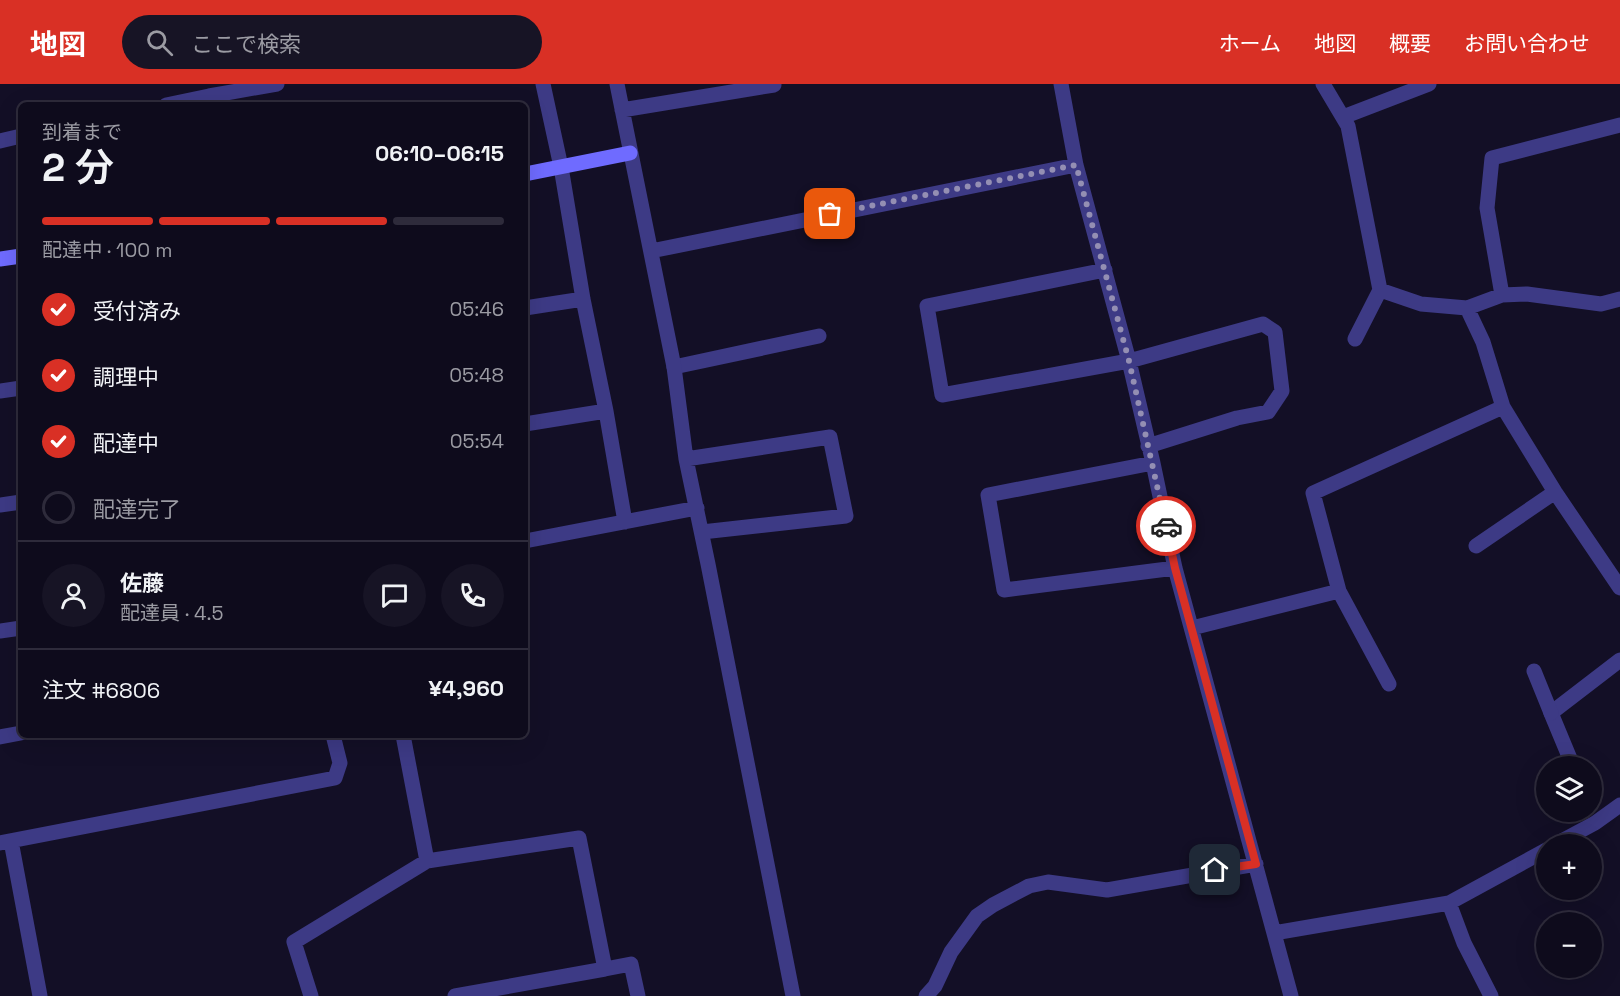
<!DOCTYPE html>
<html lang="ja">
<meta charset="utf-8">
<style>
:root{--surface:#0e0b1c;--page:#171425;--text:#f1f3f6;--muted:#9b9ba3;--line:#2e2b3b;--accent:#d93025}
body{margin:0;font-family:"Space Grotesk","Noto Sans JP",sans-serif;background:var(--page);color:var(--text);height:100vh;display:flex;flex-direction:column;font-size:22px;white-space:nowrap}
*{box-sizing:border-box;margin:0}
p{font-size:20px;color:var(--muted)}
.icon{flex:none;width:33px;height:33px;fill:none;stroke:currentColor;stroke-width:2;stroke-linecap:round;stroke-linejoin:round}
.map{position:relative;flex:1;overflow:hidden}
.details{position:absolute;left:18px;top:18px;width:510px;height:636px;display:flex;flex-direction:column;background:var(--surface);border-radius:9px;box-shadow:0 6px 24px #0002,0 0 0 2px var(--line)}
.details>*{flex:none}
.fabs{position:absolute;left:1536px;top:672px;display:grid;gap:12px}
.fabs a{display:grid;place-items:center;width:66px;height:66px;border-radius:50%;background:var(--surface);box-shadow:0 6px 24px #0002,0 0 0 2px var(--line);font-size:30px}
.pin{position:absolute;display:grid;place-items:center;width:51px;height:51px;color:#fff;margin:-26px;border-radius:12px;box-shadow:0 3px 9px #0006}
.courier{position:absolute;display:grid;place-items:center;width:60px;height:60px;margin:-30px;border:4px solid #d93025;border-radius:50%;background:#fff;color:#222;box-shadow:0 2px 8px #0007}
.overview em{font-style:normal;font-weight:600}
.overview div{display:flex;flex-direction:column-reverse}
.overview{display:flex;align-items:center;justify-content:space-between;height:102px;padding:0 24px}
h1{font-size:39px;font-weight:600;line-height:45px}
.bar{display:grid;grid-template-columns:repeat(4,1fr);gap:9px 6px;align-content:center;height:72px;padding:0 24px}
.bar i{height:8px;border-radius:4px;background:var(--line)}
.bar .on{background:var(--accent)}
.bar p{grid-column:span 4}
.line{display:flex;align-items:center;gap:15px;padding:0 24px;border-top:2px solid var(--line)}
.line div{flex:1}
.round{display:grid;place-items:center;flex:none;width:63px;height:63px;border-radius:32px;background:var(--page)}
ol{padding:0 24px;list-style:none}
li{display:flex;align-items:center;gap:18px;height:66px}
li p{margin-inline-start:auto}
li .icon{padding:6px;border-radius:50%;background:var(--accent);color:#fff;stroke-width:4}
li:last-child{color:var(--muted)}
li i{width:33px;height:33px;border:3px solid var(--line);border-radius:50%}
header{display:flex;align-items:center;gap:36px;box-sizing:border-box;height:84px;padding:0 30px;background:var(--accent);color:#fff}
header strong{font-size:28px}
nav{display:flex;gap:33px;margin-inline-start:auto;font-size:21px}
.search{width:420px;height:54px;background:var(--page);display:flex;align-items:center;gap:15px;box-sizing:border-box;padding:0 21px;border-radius:33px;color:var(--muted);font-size:22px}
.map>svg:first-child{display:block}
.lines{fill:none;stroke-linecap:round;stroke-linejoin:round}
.lane{stroke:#3d3a85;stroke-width:15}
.street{stroke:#3d3a85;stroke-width:15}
.secondary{stroke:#6f6bff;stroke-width:15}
.done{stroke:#948fb3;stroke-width:6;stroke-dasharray:0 10.8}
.route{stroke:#d93025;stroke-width:8}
</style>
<header>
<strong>地図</strong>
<div class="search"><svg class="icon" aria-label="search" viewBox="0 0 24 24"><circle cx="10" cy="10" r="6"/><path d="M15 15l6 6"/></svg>ここで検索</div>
<nav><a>ホーム</a><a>地図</a><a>概要</a><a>お問い合わせ</a></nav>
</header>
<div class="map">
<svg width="1620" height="912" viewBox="0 0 1620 912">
<rect width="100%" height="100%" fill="#130f26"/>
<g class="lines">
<path class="lane" d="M 674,283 L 819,252
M 1573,682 L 1551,629 L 1620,576"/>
<path class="street" d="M 543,0 L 561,83 L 583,215 L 606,327 L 625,438
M 617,0 L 674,283 L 686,375 L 708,480 L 793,912
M 1061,0 L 1076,81 L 1129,277 L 1153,379 L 1175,484 L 1291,912
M 1323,0 L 1348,42 L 1380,206 L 1355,255
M 166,21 L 209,12 L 277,0
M 622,26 L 774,1 L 773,0
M 1343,33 L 1429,0
M 0,57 L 21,52
M 651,167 L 1076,81
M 1105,186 L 927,222 L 942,311 L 1129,277 L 1263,240 L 1275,248 L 1282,307 L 1268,328 L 1237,334 L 1148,362
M 1380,206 L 1421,220 L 1467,224 L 1502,211 L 1527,210 L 1601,220 L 1620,215
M 1502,211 L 1487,124 L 1492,74 L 1620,41
M 525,224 L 583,215
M 1467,224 L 1483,258 L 1503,323 L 1555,408 L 1620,504
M 0,307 L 21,304
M 525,340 L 606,327
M 686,375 L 830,353 L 846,432 L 702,448
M 1153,379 L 988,411 L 1004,506 L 1175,484
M 0,421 L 21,418
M 525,457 L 697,424
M 1476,462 L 1555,408
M 1192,544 L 1339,507
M 0,547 L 21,544
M 1534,587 L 1551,629
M 1389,600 L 1339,507 L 1313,409 L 1503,323
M 0,653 L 21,649
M 11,757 L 40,912
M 0,759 L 335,694 L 340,679 L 333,651
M 1556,760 L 1595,739 L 1620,721
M 427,777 L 579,754 L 605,885 L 455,912
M 1449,819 L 1464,859 L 1491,912
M 1274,849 L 1449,819 L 1546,766
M 605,885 L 631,880 L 638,912
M 311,912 L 294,858 L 427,777 L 403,651
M 926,912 L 935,902 L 951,868 L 977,832 L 993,821 L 1029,802 L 1048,798 L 1107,806 L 1256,780"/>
<path class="secondary" d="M 525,90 L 630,69
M 0,175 L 21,172"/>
</g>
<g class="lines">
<path class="done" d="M 830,130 L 1076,81 L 1129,277 L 1166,442"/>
<path class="route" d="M 1166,442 L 1175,484 L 1256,780 L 1215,786"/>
</g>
</svg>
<div class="fabs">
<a><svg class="icon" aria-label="layers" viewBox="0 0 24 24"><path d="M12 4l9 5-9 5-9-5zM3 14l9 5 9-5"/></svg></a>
<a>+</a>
<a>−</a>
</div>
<div class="pin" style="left:830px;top:130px;background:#ea580c"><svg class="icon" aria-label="bag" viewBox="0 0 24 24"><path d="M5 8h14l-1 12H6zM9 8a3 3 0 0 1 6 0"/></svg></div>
<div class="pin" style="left:1215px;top:786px;background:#1f2937"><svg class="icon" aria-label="home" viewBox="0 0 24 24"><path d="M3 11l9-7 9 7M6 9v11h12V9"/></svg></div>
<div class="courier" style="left:1166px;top:442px"><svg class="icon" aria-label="car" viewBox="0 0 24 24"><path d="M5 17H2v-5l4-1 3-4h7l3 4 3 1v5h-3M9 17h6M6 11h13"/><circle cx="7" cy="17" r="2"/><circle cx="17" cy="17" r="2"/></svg></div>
<section class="details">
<div class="overview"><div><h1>2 分</h1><p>到着まで</p></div><em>06:10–06:15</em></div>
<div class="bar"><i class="on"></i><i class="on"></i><i class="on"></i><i></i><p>配達中 · 100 m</p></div>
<ol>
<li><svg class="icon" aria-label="check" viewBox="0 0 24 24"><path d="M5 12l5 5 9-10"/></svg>受付済み<p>05:46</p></li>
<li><svg class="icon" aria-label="check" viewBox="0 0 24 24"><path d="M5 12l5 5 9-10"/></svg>調理中<p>05:48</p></li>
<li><svg class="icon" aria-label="check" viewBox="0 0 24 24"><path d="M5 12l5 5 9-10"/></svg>配達中<p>05:54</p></li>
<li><i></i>配達完了</li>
</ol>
<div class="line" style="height:108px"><a class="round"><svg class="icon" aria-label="person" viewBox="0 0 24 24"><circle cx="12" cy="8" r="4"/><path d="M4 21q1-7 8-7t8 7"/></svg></a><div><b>佐藤</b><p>配達員 · 4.5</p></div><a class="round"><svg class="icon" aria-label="chat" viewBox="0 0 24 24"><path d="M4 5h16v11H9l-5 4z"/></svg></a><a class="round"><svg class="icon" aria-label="phone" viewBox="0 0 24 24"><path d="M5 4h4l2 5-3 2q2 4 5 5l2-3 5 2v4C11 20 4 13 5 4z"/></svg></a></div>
<div class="line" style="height:78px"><div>注文 #6806</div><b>¥4,960</b></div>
</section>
</div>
